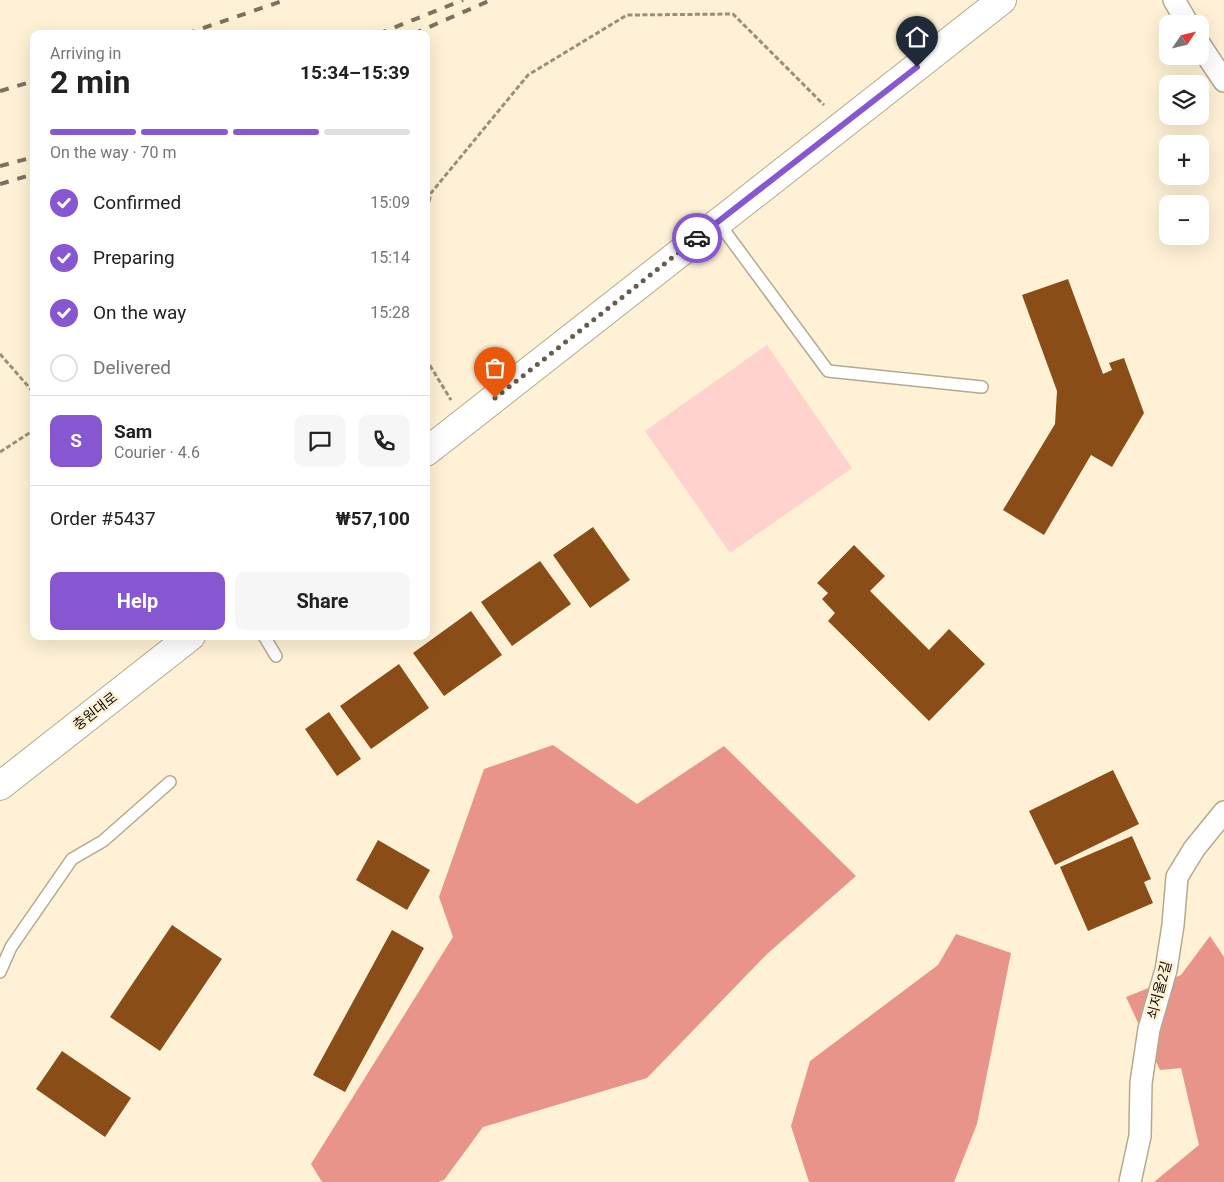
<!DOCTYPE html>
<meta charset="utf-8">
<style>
:root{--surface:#fff;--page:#f6f6f6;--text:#222;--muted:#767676;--line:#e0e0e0;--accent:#8657d0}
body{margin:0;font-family:Roboto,"Noto Sans KR",sans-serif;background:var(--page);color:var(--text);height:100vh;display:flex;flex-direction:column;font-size:19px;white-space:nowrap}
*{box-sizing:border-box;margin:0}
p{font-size:16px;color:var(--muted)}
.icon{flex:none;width:28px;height:28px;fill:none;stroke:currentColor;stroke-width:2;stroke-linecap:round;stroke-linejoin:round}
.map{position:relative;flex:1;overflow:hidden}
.panel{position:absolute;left:30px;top:30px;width:400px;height:610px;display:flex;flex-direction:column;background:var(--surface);border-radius:10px;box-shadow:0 5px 20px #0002}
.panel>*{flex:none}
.needle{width:32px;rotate:55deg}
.fabs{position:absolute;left:1159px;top:15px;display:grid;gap:10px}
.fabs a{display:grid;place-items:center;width:50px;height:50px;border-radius:10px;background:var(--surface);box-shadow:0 5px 20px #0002;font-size:25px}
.pin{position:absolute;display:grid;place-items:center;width:42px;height:42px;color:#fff;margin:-51px -21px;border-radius:50% 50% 50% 0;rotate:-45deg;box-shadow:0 0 5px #0007}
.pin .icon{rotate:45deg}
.courier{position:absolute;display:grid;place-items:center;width:50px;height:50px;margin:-25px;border:4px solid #8657d0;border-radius:50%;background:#fff;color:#222;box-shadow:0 1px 6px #0007}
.head em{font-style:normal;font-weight:700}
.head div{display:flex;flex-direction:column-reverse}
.head{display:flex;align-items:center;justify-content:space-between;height:85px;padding:0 20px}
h1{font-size:32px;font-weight:700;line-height:38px}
.bar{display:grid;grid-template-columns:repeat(4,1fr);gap:8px 5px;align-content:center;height:60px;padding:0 20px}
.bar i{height:6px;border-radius:4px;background:var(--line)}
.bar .current{background:var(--accent)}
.bar p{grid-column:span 4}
.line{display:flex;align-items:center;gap:12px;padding:0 20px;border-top:1px solid var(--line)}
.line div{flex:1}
.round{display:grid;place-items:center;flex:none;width:52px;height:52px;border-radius:10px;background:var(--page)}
ol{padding:0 20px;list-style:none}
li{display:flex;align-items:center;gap:15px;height:55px}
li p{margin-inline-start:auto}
li .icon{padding:5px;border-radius:50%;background:var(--accent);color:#fff;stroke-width:4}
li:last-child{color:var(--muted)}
li i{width:28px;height:28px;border:2px solid var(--line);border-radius:50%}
.cta{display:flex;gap:10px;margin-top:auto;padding:10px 20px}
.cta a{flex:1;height:58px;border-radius:10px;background:var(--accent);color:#fff;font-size:20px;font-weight:700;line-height:58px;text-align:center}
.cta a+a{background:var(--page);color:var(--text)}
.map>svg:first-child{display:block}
.green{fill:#ffd2cd}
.forest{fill:#e9948a}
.building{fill:#8b4d18}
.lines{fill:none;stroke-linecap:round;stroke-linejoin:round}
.lane-casing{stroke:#b5a98f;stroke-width:14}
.street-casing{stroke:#b5a98f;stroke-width:24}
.secondary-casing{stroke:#b5a98f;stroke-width:30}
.path{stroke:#99907c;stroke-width:3;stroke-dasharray:5 2.5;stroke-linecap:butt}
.lane{stroke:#fff;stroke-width:11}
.street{stroke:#fff;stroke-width:21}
.secondary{stroke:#fff;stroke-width:28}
.rail{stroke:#7a7261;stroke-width:4;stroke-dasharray:9 9;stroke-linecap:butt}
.done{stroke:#655d4e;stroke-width:5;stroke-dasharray:0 9}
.route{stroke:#8657d0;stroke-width:6}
.labels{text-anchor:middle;stroke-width:5;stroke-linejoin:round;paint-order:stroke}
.street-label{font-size:14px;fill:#120d05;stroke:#fef1d5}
</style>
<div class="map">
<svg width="1224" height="1182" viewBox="0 0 1224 1182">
<rect width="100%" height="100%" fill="#fef1d5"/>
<path class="green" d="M 767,345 L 852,468 L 730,553 L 645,431 Z"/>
<path class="forest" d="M 553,745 L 637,804 L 724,746 L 856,876 L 767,954 L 647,1078 L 483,1127 L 444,1180 L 438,1182 L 322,1182 L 311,1164 L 453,937 L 439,897 L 484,769 Z
M 956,934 L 1011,953 L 977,1124 L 954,1182 L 809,1182 L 791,1126 L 810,1061 L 938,965 Z
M 1210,936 L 1224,957 L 1224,1182 L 1154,1182 L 1199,1145 L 1181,1068 L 1160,1070 L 1126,997 L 1181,975 Z"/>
<path class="building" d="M 1068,279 L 1103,374 L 1112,370 L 1109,363 L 1124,358 L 1144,413 L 1112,467 L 1091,455 L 1044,535 L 1003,510 L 1055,424 L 1057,391 L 1022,295 Z
M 593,527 L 630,580 L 590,608 L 553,555 Z
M 854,545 L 885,576 L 870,591 L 929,650 L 949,629 L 985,664 L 929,721 L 828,621 L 835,613 L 822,599 L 828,593 L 817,583 Z
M 540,561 L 571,604 L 512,646 L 481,602 Z
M 471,611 L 502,655 L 444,696 L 413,653 Z
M 399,664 L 429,708 L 371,749 L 340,706 Z
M 329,712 L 361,759 L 337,776 L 305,729 Z
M 1113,770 L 1139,824 L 1055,865 L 1029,811 Z
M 1132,836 L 1151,879 L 1144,882 L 1153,903 L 1088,931 L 1060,867 Z
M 378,840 L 430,870 L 407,910 L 356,880 Z
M 172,925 L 222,959 L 160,1051 L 110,1017 Z
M 392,930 L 424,948 L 345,1092 L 313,1075 Z
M 62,1051 L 131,1098 L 105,1137 L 36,1089 Z"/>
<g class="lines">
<g class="lane-casing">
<path id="lane" d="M 718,222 L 828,371 L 982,387
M 264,636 L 276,656
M 0,972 L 11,947 L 72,859 L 103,841 L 170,782"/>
</g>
<g class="street-casing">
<path id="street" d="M 1174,0 L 1188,24
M 1200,45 L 1224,81
M 1130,1182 L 1140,1136 L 1141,1083 L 1149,1029 L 1166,970 L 1173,925 L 1177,877 L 1194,849 L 1224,812"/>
</g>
<g class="secondary-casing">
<path id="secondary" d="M 426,452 L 1002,0
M 0,786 L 191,636"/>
</g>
<path class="path" d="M 426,216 L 431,193 L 528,75 L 627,15 L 733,14 L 824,105
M 0,354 L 34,393
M 426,359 L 451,400
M 0,452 L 34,430"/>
<use href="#lane" class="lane"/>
<use href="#street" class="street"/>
<use href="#secondary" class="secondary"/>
<path class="rail" d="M 186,34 L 285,0
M 378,34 L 463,0
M 413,34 L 491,0
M 0,91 L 34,81
M 0,166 L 34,157
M 0,184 L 34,174"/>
</g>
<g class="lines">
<path class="done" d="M 495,398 L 697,238"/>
<path class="route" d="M 697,238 L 917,67"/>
</g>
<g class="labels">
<g class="street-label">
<text transform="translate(95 711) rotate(-38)" y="5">충원대로</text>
<text transform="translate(1159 990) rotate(-75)" y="5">쇠저울2길</text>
</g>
</g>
</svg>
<div class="fabs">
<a><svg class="needle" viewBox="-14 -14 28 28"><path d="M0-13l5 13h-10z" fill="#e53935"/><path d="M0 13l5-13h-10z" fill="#767676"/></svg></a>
<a><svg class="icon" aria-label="layers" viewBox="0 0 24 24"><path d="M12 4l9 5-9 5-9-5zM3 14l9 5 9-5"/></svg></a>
<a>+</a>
<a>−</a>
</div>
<div class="pin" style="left:495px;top:398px;background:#ea580c"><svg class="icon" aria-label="bag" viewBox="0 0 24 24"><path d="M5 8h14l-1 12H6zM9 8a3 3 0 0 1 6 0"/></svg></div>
<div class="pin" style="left:917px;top:67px;background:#1f2937"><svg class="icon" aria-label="home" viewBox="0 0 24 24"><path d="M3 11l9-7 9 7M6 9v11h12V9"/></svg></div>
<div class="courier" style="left:697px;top:238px"><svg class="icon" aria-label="car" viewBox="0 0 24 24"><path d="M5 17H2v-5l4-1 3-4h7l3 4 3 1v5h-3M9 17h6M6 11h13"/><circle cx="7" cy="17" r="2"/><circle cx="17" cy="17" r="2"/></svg></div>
<section class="panel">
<div class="head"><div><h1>2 min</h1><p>Arriving in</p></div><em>15:34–15:39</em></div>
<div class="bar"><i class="current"></i><i class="current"></i><i class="current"></i><i></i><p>On the way · 70 m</p></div>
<ol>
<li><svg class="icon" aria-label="check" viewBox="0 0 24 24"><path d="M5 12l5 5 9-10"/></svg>Confirmed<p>15:09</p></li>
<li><svg class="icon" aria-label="check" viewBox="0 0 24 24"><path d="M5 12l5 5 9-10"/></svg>Preparing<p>15:14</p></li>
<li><svg class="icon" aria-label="check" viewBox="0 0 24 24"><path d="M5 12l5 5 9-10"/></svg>On the way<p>15:28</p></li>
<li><i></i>Delivered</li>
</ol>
<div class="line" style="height:90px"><b class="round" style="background:var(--accent);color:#fff">S</b><div><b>Sam</b><p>Courier · 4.6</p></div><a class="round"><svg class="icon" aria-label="chat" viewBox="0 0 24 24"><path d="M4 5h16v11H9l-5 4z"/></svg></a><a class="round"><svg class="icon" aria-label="phone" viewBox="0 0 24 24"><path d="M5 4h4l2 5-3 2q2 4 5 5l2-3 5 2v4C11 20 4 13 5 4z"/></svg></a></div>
<div class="line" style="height:65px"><div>Order #5437</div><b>₩57,100</b></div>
<div class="cta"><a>Help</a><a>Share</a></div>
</section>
</div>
